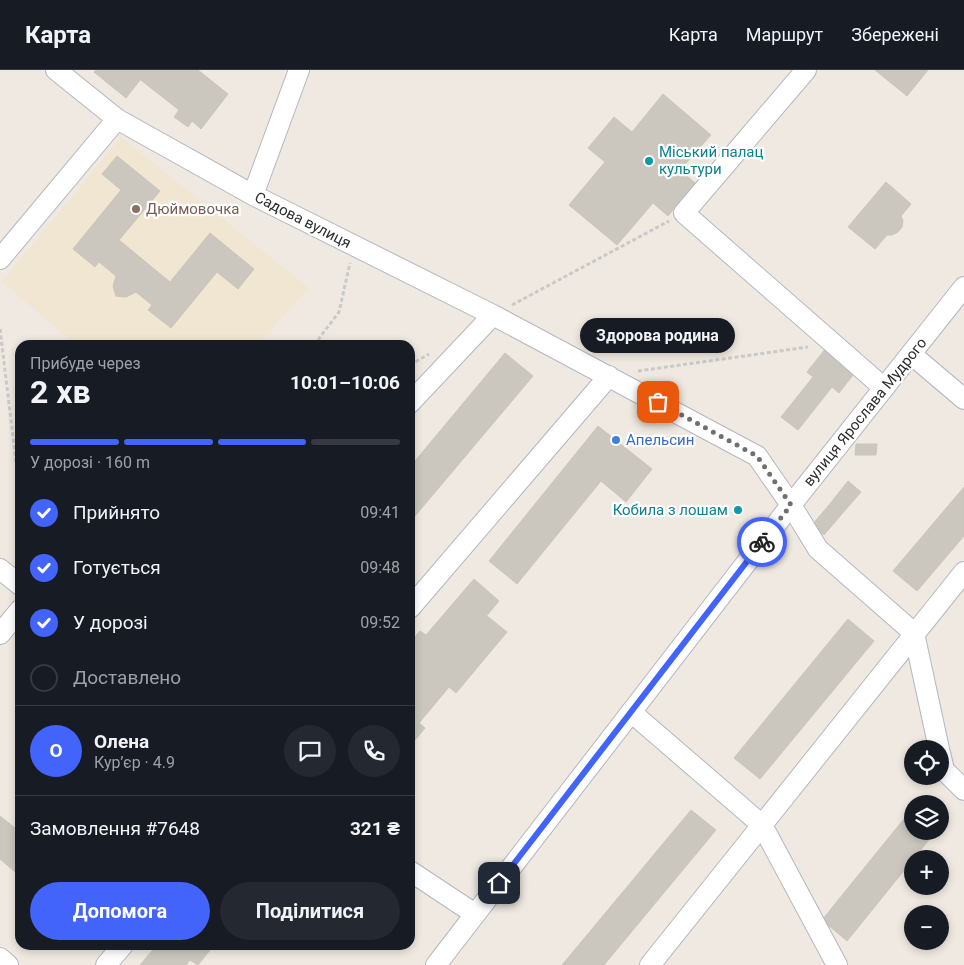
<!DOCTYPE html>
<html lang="uk">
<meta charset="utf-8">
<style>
:root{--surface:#171b24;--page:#242831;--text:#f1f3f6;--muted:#9ea1a6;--line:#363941;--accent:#4264fb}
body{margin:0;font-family:Roboto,sans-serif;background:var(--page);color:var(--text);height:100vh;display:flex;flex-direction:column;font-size:19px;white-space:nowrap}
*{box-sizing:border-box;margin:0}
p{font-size:16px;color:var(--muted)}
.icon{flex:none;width:28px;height:28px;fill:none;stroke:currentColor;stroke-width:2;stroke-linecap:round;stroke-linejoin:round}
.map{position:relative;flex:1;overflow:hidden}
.sheet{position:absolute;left:15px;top:270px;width:400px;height:610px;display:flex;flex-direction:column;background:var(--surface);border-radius:15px;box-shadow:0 2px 8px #0003}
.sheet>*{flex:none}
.controls{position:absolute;left:904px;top:670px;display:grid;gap:10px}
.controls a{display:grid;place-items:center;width:45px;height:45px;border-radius:50%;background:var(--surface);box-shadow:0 2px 8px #0003;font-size:25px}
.pin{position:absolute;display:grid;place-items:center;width:42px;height:42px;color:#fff;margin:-21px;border-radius:10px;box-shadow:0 2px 8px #0006}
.courier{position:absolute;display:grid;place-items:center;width:50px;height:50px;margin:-25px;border:4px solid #4264fb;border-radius:50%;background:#fff;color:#222;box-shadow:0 1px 6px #0007}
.bubble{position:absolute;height:35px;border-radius:18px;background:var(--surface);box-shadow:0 2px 8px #0003;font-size:16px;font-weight:700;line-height:35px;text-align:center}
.headline em{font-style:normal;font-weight:700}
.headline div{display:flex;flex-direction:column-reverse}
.headline{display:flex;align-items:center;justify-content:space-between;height:85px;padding:0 15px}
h1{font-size:32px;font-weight:700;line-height:38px}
.bar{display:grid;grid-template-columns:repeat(4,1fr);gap:8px 5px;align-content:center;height:60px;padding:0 15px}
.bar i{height:6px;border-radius:4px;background:var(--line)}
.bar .active{background:var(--accent)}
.bar p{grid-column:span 4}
.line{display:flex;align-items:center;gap:12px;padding:0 15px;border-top:1px solid var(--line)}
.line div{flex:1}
.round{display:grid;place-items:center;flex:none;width:52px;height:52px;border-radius:26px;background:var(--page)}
ol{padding:0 15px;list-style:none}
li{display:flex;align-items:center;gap:15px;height:55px}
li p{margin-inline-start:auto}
li .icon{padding:5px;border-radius:50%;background:var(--accent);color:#fff;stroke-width:4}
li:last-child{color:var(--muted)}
li i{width:28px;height:28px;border:2px solid var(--line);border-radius:50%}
.action{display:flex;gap:10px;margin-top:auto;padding:10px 15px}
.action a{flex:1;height:58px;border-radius:30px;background:var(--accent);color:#fff;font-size:20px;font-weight:700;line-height:58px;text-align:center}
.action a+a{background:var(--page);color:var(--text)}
header{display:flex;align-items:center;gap:30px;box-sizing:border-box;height:70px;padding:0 25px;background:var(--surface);border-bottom:1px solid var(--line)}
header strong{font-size:24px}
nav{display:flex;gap:28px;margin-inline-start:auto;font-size:18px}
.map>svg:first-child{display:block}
.education{fill:#f0e6d1}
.building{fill:#cbc7bf;stroke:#cbc5ba}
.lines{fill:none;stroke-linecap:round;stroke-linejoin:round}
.minor-casing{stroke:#b4b7c1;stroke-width:22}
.path{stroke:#c9c9c9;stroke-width:3;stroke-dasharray:4 2.5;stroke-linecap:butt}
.minor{stroke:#fff;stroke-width:20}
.done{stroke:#726f6d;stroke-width:5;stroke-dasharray:0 9}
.route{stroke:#4264fb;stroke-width:6}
.culture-dot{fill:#0f9aa8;stroke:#fff;stroke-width:2}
.education-dot{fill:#8d6e63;stroke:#fff;stroke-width:2}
.shop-dot{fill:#3f7fe0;stroke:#fff;stroke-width:2}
.labels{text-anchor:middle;stroke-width:4.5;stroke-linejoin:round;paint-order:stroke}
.culture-label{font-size:15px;fill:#0d838f;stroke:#fff;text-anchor:start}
.education-label{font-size:15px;fill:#785e54;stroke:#fff;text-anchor:start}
.street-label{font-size:15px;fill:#2e2e2e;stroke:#fff}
.shop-label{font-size:15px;fill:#366cbe;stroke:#fff;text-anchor:start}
</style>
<header>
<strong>Карта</strong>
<nav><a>Карта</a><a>Маршрут</a><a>Збережені</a></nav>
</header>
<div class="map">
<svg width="964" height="895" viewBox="0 0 964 895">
<rect width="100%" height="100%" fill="#efe9e1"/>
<path class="education" d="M 121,67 L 309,218 L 257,275 L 76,275 L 2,212 Z"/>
<path class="building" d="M 96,0 L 128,0 L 140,10 L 126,28 L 94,2 Z
M 128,0 L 198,0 L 228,24 L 201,59 L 192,51 L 188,57 L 174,47 L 179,40 Z
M 875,0 L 928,0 L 907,26 Z
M 663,24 L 711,65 L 680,100 L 695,113 L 668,146 L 653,133 L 617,175 L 569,135 L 605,92 L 588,78 L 614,47 L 632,62 Z
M 117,86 L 160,121 L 119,170 L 170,212 L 210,163 L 254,199 L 238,219 L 217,202 L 171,258 L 148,240 L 152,235 L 136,222 L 126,227 L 116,226 L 113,216 L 116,206 L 99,192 L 95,197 L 73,179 L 121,120 L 102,104 Z
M 886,112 L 911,134 L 901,146 L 903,151 L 902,157 L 898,162 L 892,165 L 887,165 L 875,179 L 848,157 Z
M 826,278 L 856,301 L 839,323 L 832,317 L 798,360 L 781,347 L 813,307 L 807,302 Z
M 505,283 L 533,306 L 410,452 L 410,397 Z
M 598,356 L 652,399 L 626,432 L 601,411 L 517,514 L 489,491 Z
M 856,374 L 877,374 L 876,385 L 855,385 Z
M 848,411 L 861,422 L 841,445 L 829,435 Z
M 964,417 L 964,466 L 917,521 L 893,501 Z
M 829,435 L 841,445 L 824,465 L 812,455 Z
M 474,509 L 499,531 L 452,587 L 445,582 L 410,625 L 410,573 L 420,561 L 426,565 Z
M 487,546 L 507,562 L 456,623 L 449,617 L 419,653 L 425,658 L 410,676 L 410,625 L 445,582 L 452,587 Z
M 848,549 L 874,571 L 760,709 L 734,688 Z
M 912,739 L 912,761 L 936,761 L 847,871 L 822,850 Z
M 691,740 L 716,760 L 604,895 L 562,895 Z
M 940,743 L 947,748 L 940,757 Z
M 0,746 L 20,762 L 20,806 L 0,789 Z
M 157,875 L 214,875 L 198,895 L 190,890 L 186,895 L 140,895 Z"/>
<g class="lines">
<g class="minor-casing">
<path id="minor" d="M 56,0 L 117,49 L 253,125 L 493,245 L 757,386 L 791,435 L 818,479 L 914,563 L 939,679
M 806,0 L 684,143 L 884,318
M 253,125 L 299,0
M 0,189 L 117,49
M 911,284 L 964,329
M 410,333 L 493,245
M 0,499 L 20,515
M 410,538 L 609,306
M 0,564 L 20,540
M 631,642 L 762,755 L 964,502
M 940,683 L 944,700 L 964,720
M 410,801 L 475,844
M 0,888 L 8,895
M 106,895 L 123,875
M 436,895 L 791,435 L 964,217
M 650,895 L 762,755 L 837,895"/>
</g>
<path class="path" d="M 512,235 L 669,151
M 0,259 L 20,425
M 314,275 L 339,242 L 350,193
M 410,295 L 429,284
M 638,301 L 808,277"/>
<use href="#minor" class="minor"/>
</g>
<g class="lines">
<path class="done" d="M 658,332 L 757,386 L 791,435 L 762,472"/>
<path class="route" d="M 499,813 L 762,472"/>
</g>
<g class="culture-dot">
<circle cx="649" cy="91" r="5"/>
<circle cx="738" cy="440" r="5"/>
</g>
<circle class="education-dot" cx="136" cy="139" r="5"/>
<circle class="shop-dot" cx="616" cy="370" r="5"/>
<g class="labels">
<g class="culture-label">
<text x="659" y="87">Міський палац<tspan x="659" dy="17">культури</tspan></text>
<text x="728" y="445" text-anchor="end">Кобила з лошам</text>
</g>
<g class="education-label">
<text x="146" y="144">Дюймовочка</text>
</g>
<g class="street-label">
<text transform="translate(303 150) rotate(27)" y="5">Садова вулиця</text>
<text transform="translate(865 342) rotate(-51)" y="5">вулиця Ярослава Мудрого</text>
</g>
<g class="shop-label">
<text x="626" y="375">Апельсин</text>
</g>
</g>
</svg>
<div class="controls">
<a><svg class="icon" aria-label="locate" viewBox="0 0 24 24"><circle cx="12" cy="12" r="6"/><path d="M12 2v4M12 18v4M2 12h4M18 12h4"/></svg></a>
<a><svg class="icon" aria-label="layers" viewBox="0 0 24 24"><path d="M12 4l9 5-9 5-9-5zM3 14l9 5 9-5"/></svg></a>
<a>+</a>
<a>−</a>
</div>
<div class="pin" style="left:658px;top:332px;background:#ea580c"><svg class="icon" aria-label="bag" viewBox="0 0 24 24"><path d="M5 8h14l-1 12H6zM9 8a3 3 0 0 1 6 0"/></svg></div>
<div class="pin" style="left:499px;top:813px;background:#1f2937"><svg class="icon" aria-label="home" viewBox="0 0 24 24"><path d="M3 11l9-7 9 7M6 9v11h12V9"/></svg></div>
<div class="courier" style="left:762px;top:472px"><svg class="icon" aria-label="bike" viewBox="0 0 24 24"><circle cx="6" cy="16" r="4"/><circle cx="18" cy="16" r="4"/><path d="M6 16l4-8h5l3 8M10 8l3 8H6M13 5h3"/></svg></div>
<div class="bubble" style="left:580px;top:248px;width:155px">Здорова родина</div>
<section class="sheet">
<div class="headline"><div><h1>2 хв</h1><p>Прибуде через</p></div><em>10:01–10:06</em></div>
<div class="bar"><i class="active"></i><i class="active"></i><i class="active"></i><i></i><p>У дорозі · 160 m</p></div>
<ol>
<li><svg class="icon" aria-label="check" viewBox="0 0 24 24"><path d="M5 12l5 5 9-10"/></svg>Прийнято<p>09:41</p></li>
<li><svg class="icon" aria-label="check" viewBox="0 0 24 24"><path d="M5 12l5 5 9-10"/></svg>Готується<p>09:48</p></li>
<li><svg class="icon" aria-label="check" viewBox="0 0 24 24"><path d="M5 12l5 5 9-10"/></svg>У дорозі<p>09:52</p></li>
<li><i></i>Доставлено</li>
</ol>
<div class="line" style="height:90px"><b class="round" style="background:var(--accent);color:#fff">О</b><div><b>Олена</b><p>Кур’єр · 4.9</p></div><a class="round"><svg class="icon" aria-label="chat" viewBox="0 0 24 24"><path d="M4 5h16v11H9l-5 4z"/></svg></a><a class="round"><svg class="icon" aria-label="phone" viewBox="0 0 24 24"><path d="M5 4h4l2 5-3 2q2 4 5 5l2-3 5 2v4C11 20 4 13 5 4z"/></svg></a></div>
<div class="line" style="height:65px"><div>Замовлення #7648</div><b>321 ₴</b></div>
<div class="action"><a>Допомога</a><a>Поділитися</a></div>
</section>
</div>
